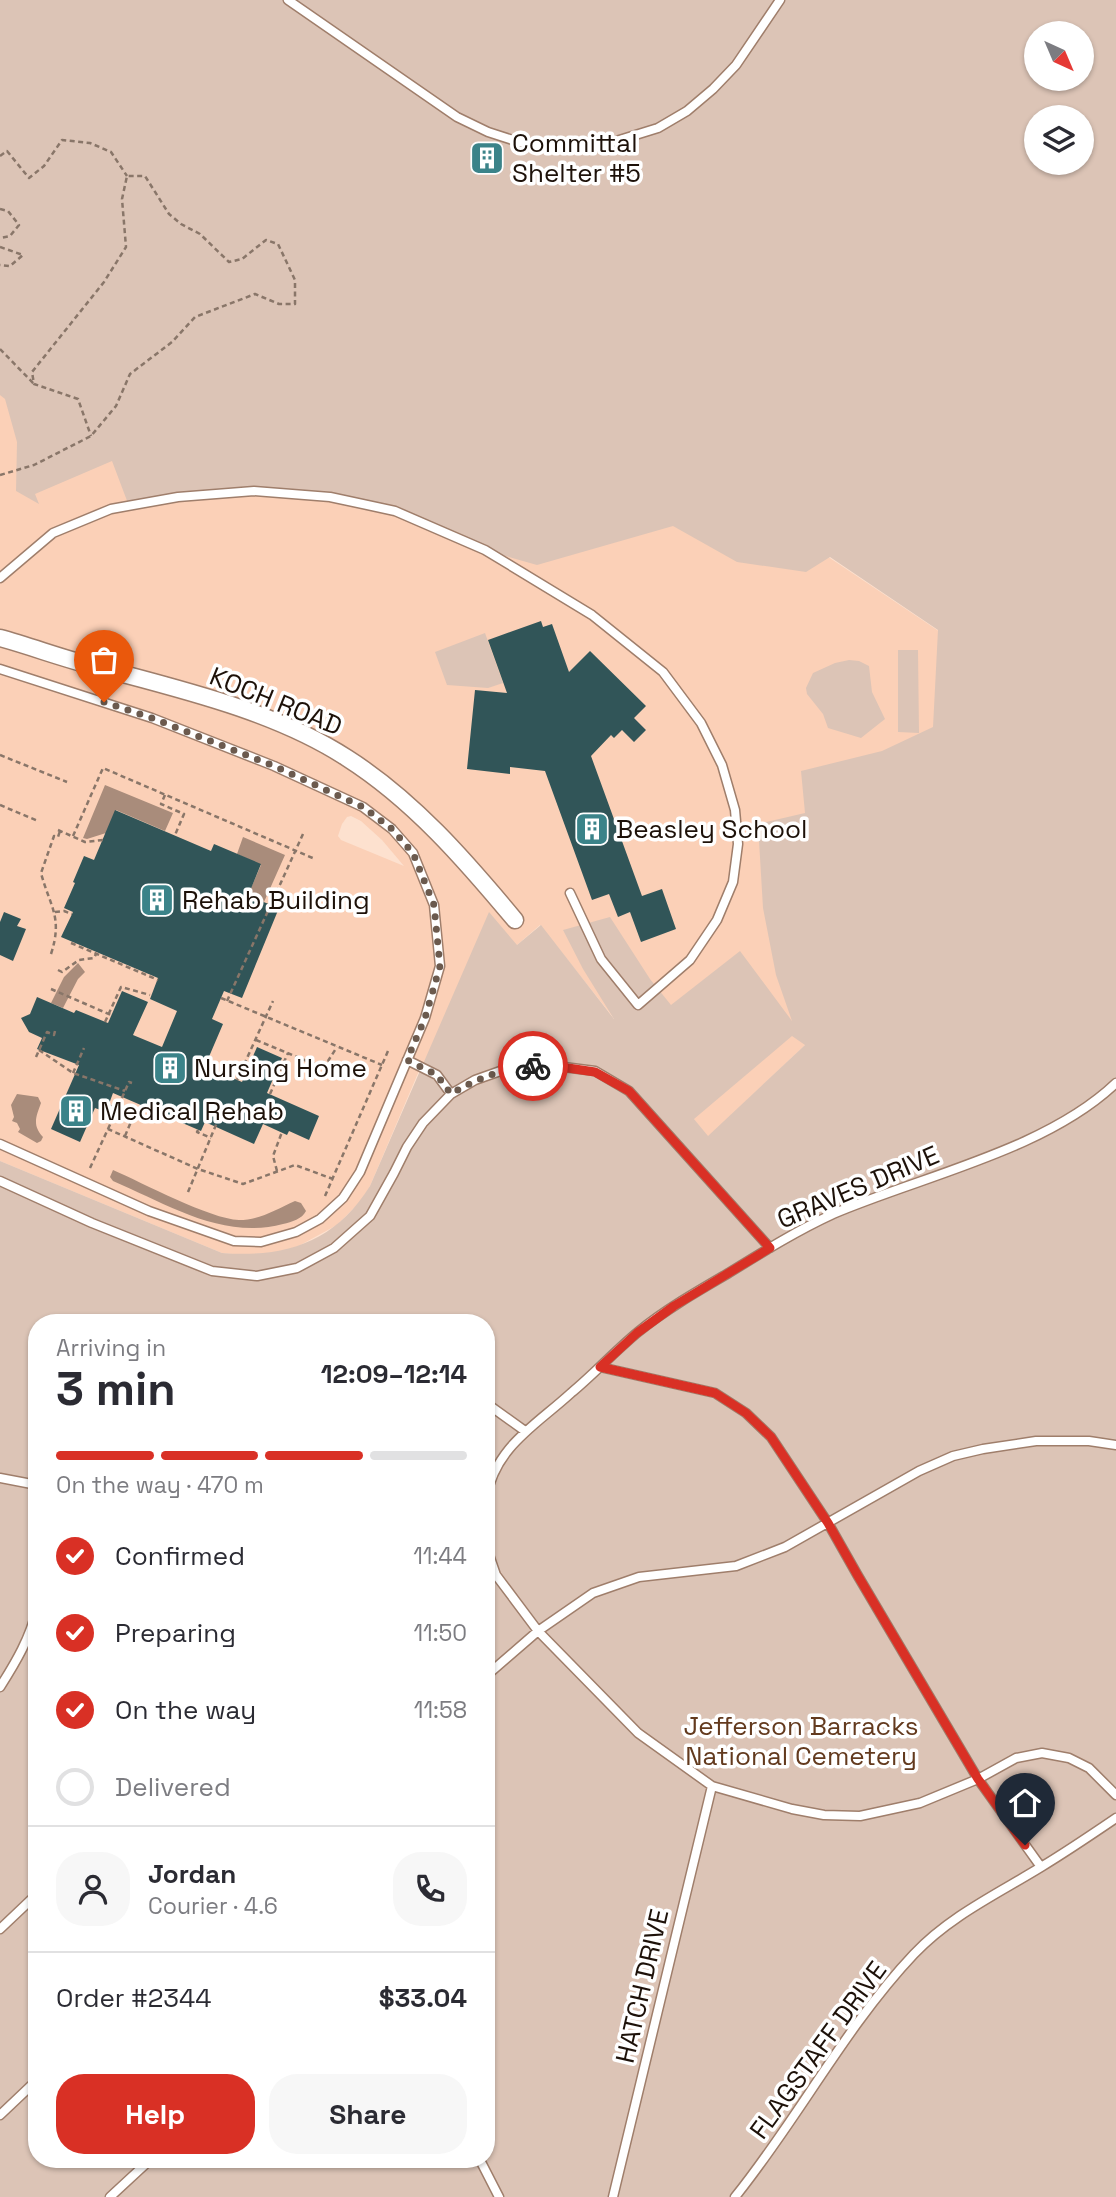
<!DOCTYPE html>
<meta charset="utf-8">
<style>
:root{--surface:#fff;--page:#f7f7f7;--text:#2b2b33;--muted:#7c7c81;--line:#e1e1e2;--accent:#d93025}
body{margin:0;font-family:"Space Grotesk",sans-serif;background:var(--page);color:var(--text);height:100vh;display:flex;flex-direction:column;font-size:26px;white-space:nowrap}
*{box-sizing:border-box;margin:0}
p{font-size:23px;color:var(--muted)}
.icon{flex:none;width:38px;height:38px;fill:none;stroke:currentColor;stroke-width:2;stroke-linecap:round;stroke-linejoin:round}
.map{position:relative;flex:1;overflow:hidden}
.panel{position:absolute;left:28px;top:1314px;width:467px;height:854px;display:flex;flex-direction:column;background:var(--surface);border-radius:28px;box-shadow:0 2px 5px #0004}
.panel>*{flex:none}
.needle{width:46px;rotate:136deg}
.controls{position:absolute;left:1024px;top:21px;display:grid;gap:14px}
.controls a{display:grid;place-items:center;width:70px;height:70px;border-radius:50%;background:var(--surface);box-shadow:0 2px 5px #0004;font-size:35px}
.pin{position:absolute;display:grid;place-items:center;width:60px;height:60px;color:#fff;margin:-72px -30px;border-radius:50% 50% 50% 0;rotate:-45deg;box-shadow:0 0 7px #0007}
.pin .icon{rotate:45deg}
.courier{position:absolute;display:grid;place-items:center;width:70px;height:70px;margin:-35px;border:5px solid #d93025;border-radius:50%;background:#fff;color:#222;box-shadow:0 2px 9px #0007}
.overview em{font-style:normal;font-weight:700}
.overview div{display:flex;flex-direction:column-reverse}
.overview{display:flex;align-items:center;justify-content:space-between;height:119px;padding:0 28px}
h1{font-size:46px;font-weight:700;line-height:52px}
.bar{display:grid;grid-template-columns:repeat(4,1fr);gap:10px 7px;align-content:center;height:84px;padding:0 28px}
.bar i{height:9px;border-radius:5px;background:var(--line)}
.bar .on{background:var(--accent)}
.bar p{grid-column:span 4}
.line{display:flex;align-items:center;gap:18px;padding:0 28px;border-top:2px solid var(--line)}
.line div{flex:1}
.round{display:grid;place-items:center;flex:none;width:74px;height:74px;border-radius:28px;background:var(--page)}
ol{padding:0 28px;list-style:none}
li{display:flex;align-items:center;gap:21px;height:77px}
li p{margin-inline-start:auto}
li .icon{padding:7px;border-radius:50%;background:var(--accent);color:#fff;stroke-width:4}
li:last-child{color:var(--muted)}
li i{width:38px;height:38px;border:4px solid var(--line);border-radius:50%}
.cta{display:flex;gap:14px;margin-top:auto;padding:14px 28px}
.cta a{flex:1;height:80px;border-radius:28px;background:var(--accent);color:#fff;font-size:28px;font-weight:700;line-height:80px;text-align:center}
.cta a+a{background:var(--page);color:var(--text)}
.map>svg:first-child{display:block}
.built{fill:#fbd0b7}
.green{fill:#dcc4b6;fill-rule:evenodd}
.water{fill:#a98c7b}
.pier{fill:#fde1cf}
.building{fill:#315558}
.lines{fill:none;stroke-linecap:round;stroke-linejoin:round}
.service-casing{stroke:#9f7e6b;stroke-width:11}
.minor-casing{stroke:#9f7e6b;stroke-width:19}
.path{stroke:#897669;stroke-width:2.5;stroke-dasharray:5 3.5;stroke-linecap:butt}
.service{stroke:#fff;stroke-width:8}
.minor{stroke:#fff;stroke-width:16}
.path-bridge{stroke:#897669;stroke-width:2.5;stroke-dasharray:5 3.5;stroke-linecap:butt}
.done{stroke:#6b5a4e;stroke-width:7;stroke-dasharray:0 12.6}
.route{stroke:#d93025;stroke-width:9}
.labels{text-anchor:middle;stroke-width:7;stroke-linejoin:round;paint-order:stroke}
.poi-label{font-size:26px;fill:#1d1109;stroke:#fff;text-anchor:start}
.street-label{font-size:26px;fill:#1d1109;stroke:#fff}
.park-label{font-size:26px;fill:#633a1e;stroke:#fff}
</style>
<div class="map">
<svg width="1116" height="2197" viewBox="0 0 1116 2197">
<rect width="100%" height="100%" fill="#fde1cf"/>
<path class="built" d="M 0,0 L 375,253 L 1116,750 L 708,1137 L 540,925 L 517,945 L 421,1066 L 370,1186 L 361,1201 L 337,1225 L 295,1248 L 278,1252 L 244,1255 L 222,1253 L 0,1161 Z"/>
<path class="green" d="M 0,0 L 1116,0 L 1116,2197 L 0,2197 L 0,1161 L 222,1253 C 286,1258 335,1242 370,1186 L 489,912 L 517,945 L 541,925 L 614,1019 L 583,969 L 563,930 L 610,917 L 650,979 L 671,1005 L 740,951 L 792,1021 L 776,975 L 763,908 L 758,824 L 805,813 L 801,771 L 882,751 L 933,727 L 938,630 L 830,557 L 806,572 L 737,562 L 673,526 L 537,565 L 485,550 L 385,506 L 254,491 L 129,506 L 112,461 L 35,494 L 39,504 L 16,491 L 17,442 L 5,399 L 0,395 ZM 1036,33 L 1082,33 L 1082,79 L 1036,79 ZM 1036,117 L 1082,117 L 1082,163 L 1036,163 ZM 792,1036 L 805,1045 L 708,1136 L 694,1119 ZM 37,1323 L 486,1323 L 486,2160 L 37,2160 Z
M 485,633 L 503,683 L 488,688 L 447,685 L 435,652 Z
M 898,650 L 918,650 L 919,733 L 898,732 Z
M 849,660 L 859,661 L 869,666 L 872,692 L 885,719 L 861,738 L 828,728 L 823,714 L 807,694 L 806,688 L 813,673 L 835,663 Z"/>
<path class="water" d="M 105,785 L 173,813 L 165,831 L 116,810 L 106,833 L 87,839 L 83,838 Z
M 243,837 L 285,855 L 264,902 L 259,901 L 238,918 L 261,865 L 237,854 Z
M 78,963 L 85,972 L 78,979 L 63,1008 L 51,1003 L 64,977 Z
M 17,1094 L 38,1097 L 41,1103 C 36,1117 32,1125 43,1137 L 41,1141 L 37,1143 L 18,1132 L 20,1129 L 17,1123 L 12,1121 L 14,1117 L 11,1105 Z
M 113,1170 C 143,1183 210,1219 239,1220 C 260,1220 277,1209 295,1201 L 301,1203 L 306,1211 C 302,1219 292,1222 283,1224 C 222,1240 167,1204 113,1181 L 110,1177 Z"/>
<path class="pier" d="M 351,816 L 361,821 L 382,840 L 404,866 L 341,840 L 338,836 L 342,824 L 347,817 Z"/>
<path class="building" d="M 478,144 L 503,153 L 496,171 L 472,162 Z
M 541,621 L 543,627 L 552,624 L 569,672 L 590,651 L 646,706 L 634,718 L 646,730 L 634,742 L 622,730 L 614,738 L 611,735 L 591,756 L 642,896 L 662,889 L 676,929 L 641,942 L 630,912 L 618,917 L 609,894 L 592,900 L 545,771 L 510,767 L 510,774 L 467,769 L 475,690 L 507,693 L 488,640 Z
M 115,810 L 211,851 L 214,844 L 261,864 L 248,896 L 279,908 L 242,998 L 224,991 L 212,1019 L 223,1024 L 205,1066 L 242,1082 L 257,1047 L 282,1058 L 267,1093 L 319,1116 L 309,1140 L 289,1131 L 287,1135 L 263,1124 L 254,1144 L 205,1122 L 201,1131 L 113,1093 L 106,1112 L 95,1108 L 80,1142 L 51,1129 L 79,1065 L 37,1049 L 42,1038 L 29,1032 L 21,1018 L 30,1014 L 37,997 L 74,1013 L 76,1010 L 108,1023 L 122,991 L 148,1002 L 133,1035 L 162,1047 L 177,1011 L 150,999 L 158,978 L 61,937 L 73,912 L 64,908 L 75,883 L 73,882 L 84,856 L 94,860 Z
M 4,912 L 21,919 L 17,926 L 26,929 L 13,961 L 0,955 L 0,922 Z"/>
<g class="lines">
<g class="service-casing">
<path id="service" d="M 288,0 L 457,117 L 488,132 L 519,142 L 571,147 L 600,146 L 658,128 L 687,111 L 713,89 L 736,65 L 780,0
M 0,578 L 53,533 L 111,509 L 178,497 L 254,491 L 330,497 L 395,511 L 485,550 L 592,615 L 663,672 L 701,723 L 722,765 L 735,810 L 738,844 L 733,882 L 717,920 L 690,960 L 638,1005 L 601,959 L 570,893
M 0,669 L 152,718 L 274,766 L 363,807 L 392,829 L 413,853 L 434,905 L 440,966 L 425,1018 L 360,1172 L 343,1198 L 320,1219 L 296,1232 L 261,1242 L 234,1241 L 149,1211 L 0,1144
M 407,1060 L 437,1075 L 451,1094
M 0,1181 L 92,1223 L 212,1271 L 257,1276 L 297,1268 L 334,1248 L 370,1216 L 394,1173 L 407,1147 L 423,1123 L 451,1094 L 475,1080 L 506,1069 L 548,1065 L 595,1071 L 629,1091 L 770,1248
M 600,1367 L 715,1393 L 746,1413 L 771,1437 L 828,1523 L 858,1576 L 978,1779 L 1041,1867
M 486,1403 L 525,1431
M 0,1478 L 37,1485
M 486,1498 C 496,1446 535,1426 571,1393 C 594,1374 615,1351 638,1332 C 665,1310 696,1292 727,1274 C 761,1253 796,1231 833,1214 C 922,1176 1046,1150 1116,1083
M 486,1546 L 496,1575 L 538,1631 L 638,1733 L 712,1786 L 792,1809 L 824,1815 L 860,1816 L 920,1803 L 978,1779 L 1016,1758 L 1042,1753 L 1069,1758 L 1089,1768 L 1116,1795
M 486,1676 L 538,1631 L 593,1593 L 639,1577 L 736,1566 L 785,1547 L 919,1471 L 953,1456 L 983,1449 L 1036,1441 L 1089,1441 L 1116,1445
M 0,1687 C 16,1662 30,1638 37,1609
M 0,1929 L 37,1894
M 0,2115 L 37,2080
M 480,2160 L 499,2197
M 110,2197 L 150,2160
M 613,2197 L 712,1786
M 735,2197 C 798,2119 845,2027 914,1954 C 950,1916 997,1894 1041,1867 C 1066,1852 1091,1835 1116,1818"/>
</g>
<g class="minor-casing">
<path id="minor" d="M 0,638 C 33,647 64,659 97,667 C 179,689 275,711 347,758 C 413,800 465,860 515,920"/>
</g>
<path class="path" d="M 0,156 L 7,151 L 29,178 L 44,166 L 62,140 L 90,143 L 111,152 L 127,176
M 0,209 L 8,211 L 19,225 L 10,236 L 0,238
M 0,247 L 23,255 L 10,266 L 0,265
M 0,349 L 34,384
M 0,475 L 34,465 L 91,436 L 116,406 L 130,374 L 172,342 L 195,317 L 255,294 L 279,304 L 295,304 L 295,280 L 278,244 L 266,240 L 242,259 L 229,262 L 200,234 L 181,224 L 169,214 L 145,176 L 127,176 L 122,199 L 126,247 L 104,282 L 32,372 L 34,384 L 78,399 L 91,436
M 0,755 L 67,782
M 165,795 L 161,804 L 184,814 L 175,835
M 0,805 L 38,821
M 58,830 L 85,842 L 103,840
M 73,836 L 103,768 L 315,859
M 55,912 L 64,911 L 72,914
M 71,943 L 158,980
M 51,954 C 63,917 50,907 41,873 L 54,836 L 58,837 L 60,831
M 58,970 L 62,972 L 79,960 L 94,958 L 96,954
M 221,998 L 382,1065
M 227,1001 L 303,834
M 105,1022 L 121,987 L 150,995
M 256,1040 L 314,1064 L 328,1061 L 337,1047
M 39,1050 L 73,1073 L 125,1091
M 36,1057 L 47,1032 L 54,1035 L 55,1031
M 73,1073 L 84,1048
M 237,1080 L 273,1001
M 270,1094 L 288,1053
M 108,1105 L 117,1109
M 108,1129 L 129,1082 L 132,1083
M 198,1130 L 197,1132 L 211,1138
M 125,1136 L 138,1105
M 90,1168 L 108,1129 L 198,1169 L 243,1184 L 295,1165 L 333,1179
M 277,1171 L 273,1156 L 282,1132
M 188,1192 L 223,1108
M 325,1196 L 388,1051"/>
<use href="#service" class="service"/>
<use href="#minor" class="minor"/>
<path class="path-bridge" d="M 51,989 L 111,1015"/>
</g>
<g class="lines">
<path class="done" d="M 104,702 L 152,718 L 274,766 L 363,807 L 392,829 L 413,853 L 434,905 L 440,966 L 425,1018 L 407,1060 L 437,1075 L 451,1094 C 478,1078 502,1069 533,1066"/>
<path class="route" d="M 533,1066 L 548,1065 L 595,1072 L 629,1091 L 770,1248 L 674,1306 L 637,1333 L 600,1367 L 715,1393 L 746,1413 L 771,1437 L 828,1523 L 858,1576 L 978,1779 L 1025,1845"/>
</g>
<defs>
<g id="building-square" transform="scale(1.75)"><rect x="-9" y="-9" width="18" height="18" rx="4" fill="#3b8389" stroke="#fff"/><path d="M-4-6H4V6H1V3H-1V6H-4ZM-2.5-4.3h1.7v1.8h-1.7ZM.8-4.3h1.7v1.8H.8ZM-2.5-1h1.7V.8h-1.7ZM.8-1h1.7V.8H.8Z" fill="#fff"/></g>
</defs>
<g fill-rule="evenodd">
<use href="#building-square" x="487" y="158"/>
<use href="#building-square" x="592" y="829"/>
<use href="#building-square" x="157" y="900"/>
<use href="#building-square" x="170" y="1068"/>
<use href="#building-square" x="76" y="1111"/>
</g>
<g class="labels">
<g class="poi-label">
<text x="512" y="152">Committal<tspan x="512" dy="30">Shelter #5</tspan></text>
<text x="616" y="838">Beasley School</text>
<text x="182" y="909">Rehab Building</text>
<text x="194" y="1077">Nursing Home</text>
<text x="100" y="1120">Medical Rehab</text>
</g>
<g class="street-label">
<text transform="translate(276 701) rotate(22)" y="9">KOCH ROAD</text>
<text transform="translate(858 1187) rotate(-23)" y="9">GRAVES DRIVE</text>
<text transform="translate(642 1986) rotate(-77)" y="9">HATCH DRIVE</text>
<text transform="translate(818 2050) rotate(-54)" y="9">FLAGSTAFF DRIVE</text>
</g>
<g class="park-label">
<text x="801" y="1735">Jefferson Barracks<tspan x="801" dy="30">National Cemetery</tspan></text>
</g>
</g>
</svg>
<div class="controls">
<a><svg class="needle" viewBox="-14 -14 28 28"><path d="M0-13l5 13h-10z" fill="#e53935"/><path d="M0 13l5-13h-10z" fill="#7c7c81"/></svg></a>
<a><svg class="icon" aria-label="layers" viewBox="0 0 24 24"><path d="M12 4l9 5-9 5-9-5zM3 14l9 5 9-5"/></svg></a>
</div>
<div class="pin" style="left:104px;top:702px;background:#ea580c"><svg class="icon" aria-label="bag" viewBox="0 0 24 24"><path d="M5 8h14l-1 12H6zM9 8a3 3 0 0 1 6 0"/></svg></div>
<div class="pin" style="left:1025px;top:1845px;background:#1f2937"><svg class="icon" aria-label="home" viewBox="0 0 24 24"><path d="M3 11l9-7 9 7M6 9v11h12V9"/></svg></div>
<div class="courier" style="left:533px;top:1066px"><svg class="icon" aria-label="bike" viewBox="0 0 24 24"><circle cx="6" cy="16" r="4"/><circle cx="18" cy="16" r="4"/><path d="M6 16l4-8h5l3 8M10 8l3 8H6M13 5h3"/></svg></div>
<section class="panel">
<div class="overview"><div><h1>3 min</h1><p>Arriving in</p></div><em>12:09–12:14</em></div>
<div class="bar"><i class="on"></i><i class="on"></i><i class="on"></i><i></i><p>On the way · 470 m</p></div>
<ol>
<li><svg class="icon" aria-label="check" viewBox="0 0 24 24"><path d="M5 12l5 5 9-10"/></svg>Confirmed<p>11:44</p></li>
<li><svg class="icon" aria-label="check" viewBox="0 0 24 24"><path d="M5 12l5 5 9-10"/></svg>Preparing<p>11:50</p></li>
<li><svg class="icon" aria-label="check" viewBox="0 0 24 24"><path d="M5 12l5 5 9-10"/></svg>On the way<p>11:58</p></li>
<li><i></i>Delivered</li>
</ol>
<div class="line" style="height:126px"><a class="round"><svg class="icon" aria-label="person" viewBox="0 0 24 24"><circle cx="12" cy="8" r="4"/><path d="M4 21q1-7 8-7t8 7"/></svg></a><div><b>Jordan</b><p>Courier · 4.6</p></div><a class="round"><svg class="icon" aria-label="phone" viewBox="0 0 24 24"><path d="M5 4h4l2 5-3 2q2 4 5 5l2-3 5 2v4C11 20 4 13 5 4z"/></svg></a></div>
<div class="line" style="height:91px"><div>Order #2344</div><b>$33.04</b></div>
<div class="cta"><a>Help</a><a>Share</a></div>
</section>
</div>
